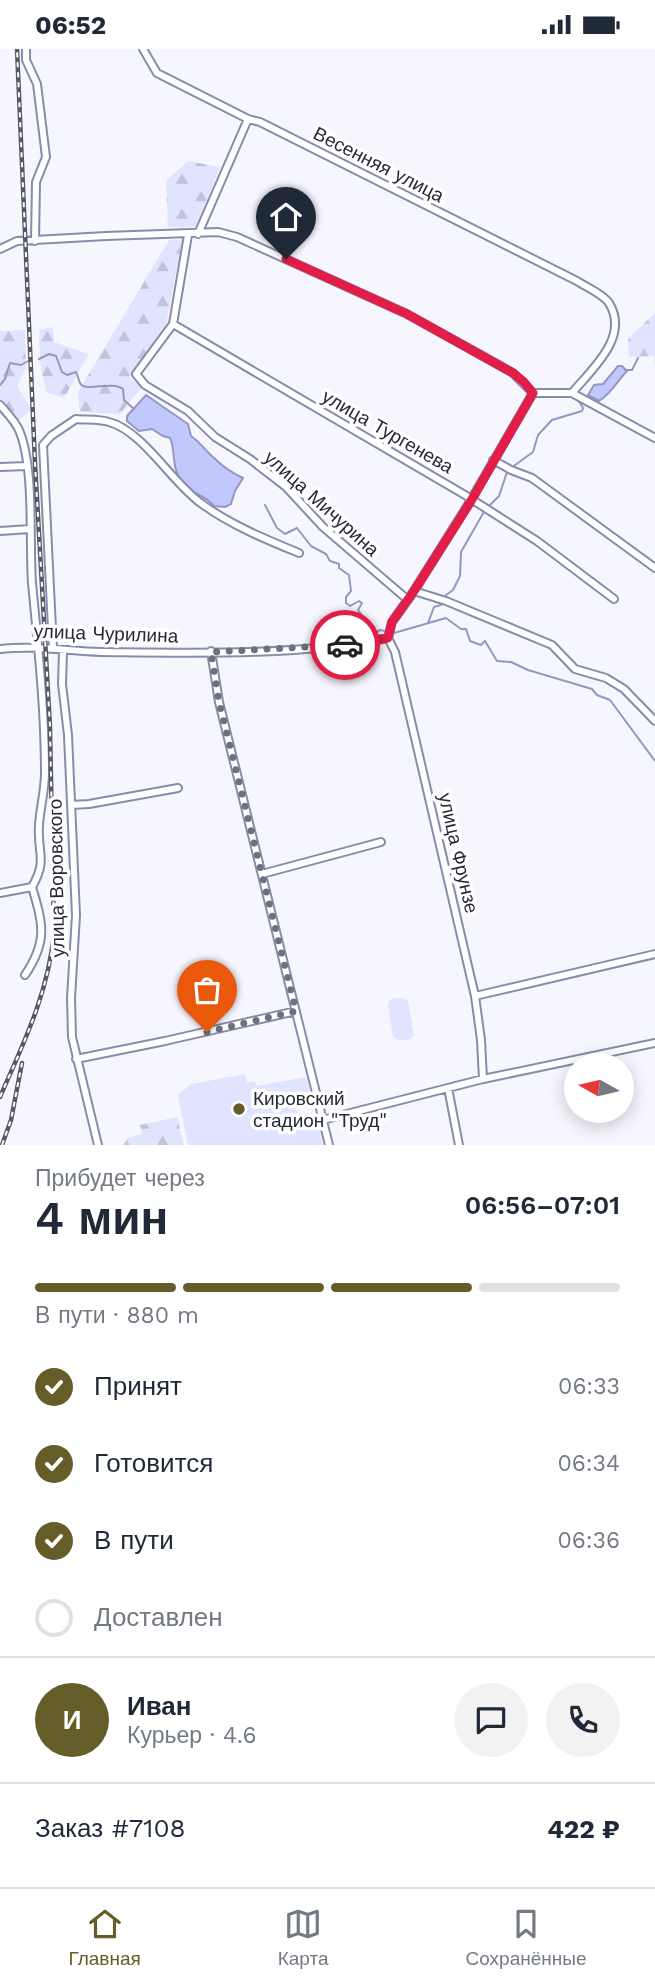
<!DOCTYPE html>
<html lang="ru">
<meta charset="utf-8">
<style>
:root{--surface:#fff;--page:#f2f2f3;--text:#1f2937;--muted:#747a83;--line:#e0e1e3;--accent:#655d29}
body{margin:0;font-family:"Work Sans",sans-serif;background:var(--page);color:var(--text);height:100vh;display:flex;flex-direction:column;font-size:26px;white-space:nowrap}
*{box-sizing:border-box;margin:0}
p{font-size:23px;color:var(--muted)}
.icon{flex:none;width:38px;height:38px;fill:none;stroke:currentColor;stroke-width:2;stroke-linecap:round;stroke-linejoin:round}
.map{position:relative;height:1096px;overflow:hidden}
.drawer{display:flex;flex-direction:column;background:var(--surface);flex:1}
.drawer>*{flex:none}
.needle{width:46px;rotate:278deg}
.buttons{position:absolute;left:564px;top:1004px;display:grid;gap:14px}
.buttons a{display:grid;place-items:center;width:70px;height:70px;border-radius:50%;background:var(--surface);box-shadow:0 4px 18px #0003;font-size:35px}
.pin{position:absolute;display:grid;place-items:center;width:60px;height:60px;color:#fff;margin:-72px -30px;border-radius:50% 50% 50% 0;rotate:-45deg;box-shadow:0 0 7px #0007}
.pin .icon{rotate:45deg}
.courier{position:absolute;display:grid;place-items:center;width:70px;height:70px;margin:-35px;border:5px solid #e11d48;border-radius:50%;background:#fff;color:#222;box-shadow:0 2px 9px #0007}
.overview em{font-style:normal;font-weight:600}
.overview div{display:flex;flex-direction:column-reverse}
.overview{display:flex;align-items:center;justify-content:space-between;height:119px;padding:0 35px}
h1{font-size:46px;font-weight:600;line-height:52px}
.bar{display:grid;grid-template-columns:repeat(4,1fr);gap:10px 7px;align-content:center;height:84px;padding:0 35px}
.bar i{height:9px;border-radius:5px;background:var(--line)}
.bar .selected{background:var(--accent)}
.bar p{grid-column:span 4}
.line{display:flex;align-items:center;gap:18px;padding:0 35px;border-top:2px solid var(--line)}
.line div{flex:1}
.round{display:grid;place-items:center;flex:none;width:74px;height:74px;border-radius:37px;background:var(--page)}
ol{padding:0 35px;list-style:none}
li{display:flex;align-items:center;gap:21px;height:77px}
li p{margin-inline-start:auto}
li .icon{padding:7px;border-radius:50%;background:var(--accent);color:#fff;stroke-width:4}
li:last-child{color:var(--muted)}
li i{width:38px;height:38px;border:4px solid var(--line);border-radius:50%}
.status{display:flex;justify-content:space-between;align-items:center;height:49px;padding:0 35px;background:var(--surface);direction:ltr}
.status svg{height:19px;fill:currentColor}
.tabs{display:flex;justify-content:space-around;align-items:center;height:98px;border-top:2px solid var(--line);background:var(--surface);font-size:19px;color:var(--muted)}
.tabs a{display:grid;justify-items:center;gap:4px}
.tabs .selected{color:var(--accent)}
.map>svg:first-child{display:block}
.forest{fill:url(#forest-firs)}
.park{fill:#e0e4fe}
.water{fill:#c2c8fd;stroke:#9498c1;stroke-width:2}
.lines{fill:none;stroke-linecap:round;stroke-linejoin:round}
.stream{stroke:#9498c1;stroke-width:2}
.minor-casing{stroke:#888cab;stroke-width:10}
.minor{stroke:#fff;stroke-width:6}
.rail-casing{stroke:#575864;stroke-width:4.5}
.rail{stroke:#fff;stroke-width:2;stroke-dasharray:5;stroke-linecap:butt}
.done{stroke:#6f707b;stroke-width:7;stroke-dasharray:0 12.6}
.route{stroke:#e11d48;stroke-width:9}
.poi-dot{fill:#655d29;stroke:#fff;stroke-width:2.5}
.labels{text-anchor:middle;stroke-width:7;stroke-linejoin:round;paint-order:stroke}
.street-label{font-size:19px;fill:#272835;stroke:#fff}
.poi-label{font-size:19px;fill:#272835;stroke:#fff;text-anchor:start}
</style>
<div class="status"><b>06:52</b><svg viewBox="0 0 49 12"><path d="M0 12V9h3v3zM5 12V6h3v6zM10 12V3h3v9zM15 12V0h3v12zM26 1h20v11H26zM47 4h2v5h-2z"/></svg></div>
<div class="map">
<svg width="655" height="1096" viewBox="0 0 655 1096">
<defs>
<pattern id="forest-firs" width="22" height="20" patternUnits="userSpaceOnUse" patternTransform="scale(1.75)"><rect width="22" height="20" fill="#e0e4fe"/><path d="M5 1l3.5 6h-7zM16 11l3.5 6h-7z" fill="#c0c4da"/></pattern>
</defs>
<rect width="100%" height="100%" fill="#f6f7fe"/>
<path class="forest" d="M 188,112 L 220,118 L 196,178 L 168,178 L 166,132 Z
M 169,191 L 182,191 L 166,277 L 129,328 L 142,338 L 120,365 L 80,363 L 78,343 Z
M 655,264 L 655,323 L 654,307 L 629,308 L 628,290 Z
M 53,278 L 54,293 L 89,305 L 64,349 L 46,343 L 40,315 L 39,281 Z
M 25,281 L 26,319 L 17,337 L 32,360 L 19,371 L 0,352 L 0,282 Z
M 177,1068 L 184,1096 L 123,1096 L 128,1089 L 142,1085 L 140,1076 Z"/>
<path class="park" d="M 402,949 L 408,952 L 414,986 L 411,990 L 399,992 L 393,988 L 388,955 L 391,950 Z
M 245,1025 L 247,1033 L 255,1032 L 256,1037 L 306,1028 L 312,1050 L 295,1055 L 299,1070 L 316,1066 L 323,1096 L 188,1096 L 178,1046 L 191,1035 Z"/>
<path class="water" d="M 618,317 L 622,317 L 627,322 C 617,332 612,344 599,352 L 588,346 L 594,336 L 603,335 Z
M 146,346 L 188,375 L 191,387 C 201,394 205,401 213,408 C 222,417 232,424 243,429 L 235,442 L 231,455 L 225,458 L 214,457 C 205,446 194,446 186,437 C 169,421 177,403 170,389 L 163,387 L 152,380 L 139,382 L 127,372 L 127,367 Z"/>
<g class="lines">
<path class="stream" d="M 39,310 L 49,305 L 56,307 L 62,323 L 67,326 L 76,323 C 78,326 78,330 80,334 C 85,344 111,331 123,340 L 124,351 L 134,360
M 625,321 L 632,321 L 638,309
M 0,336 L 5,330 L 10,314 L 21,316 L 28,312
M 511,419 L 533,403 L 538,386 L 552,371 L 582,362 L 583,359 L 579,352
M 265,456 L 277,479 L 285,485 L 297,479 L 311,497 L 326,505 L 330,512 L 339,515 L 339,519 L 349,526 L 351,542 L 346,548 L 346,554 L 350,557 L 359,552 L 362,554 L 358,561 L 365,570 L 362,574 L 372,586 L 380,581 L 385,582
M 489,457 L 499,447 L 507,423
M 428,574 L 434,558 L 441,556 L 446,546 L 453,541 L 460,527 L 461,503 L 485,461
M 394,584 L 446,569 L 461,580 L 466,580 L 470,592 L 481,596 L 485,592 L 497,612 L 511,613 L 528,621 L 592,640 L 597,646 L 610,651 L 655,712"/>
<g class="minor-casing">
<path id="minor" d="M 26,0 L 26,11 L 37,35 L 46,108 L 36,133 L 35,192
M 143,0 L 157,24 L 248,70 L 260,73 L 577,232 C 586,238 603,245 609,254 C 630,288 592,320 572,344
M 198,185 L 248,70
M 188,186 L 173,275 L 136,325 L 145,336 L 188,362 L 215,388 L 250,410 L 286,438 L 323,478 L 408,551
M 0,200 L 17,192 L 106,187 L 218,183 L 237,188 L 407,265 L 513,324 L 533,344 L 572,344 L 655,389
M 173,275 L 465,446 L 537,492 L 614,550
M 0,356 C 6,363 15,372 19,381 C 35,419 29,491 32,534 C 38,597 45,660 45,724 C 45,742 40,759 39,776 C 37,805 48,810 32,838 C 43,875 48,892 25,926
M 493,411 L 511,421 L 532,429 L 655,519
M 0,418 L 27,417
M 0,482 L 30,480
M 414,542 L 446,552 L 552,596 L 575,620 L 606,629 L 624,640 L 655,672
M 388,589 L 395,603 L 475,947 L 481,991 L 483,1030
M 388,589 L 392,573 L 414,542 L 471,451 L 533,344
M 0,600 C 34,596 67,602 101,603 C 192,604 300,607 388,589
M 53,600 L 43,396 L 51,387 L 76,370 C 87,371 99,370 109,373 C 143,382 172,434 202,455 C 231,476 265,490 299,504
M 63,602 L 62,635 L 68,686 L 76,866 L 71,949 L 72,988 L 98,1096
M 211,602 L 219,653 L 329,1096
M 71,756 L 89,755 L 178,739
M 262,825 L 381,793
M 0,844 L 32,838
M 475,947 L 655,905
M 76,1010 L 165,992 L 296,962
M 448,1039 L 459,1096
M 323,1071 L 483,1030 L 655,994"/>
</g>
<use href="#minor" class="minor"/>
<g class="rail-casing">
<path id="rail" d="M 0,1048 C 24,993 48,945 54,884 L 50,678 L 35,414 L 17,0
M 2,1096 L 11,1071 L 22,1014"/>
</g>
<use href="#rail" class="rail"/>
</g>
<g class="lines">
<path class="done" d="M 207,983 L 296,962 L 219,653 L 211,603 L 345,596"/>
<path class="route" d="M 286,210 L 407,265 L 513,324 L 524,333 L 533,344 L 471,452 L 414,542 L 392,573 L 388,589 L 345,596"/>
</g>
<circle class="poi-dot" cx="239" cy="1060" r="7"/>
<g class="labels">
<g class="street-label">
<text transform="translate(379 115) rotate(27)" y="7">Весенняя улица</text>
<text transform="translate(388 382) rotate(30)" y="7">улица Тургенева</text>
<text transform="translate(322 454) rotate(42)" y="7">улица Мичурина</text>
<text transform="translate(106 584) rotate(2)" y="7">улица Чурилина</text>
<text transform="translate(459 804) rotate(77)" y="7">улица Фрунзе</text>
<text transform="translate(56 829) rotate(-91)" y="7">улица Воровского</text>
</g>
<g class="poi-label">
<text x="253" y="1056">Кировский<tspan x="253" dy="22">стадион "Труд"</tspan></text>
</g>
</g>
</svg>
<div class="buttons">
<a><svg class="needle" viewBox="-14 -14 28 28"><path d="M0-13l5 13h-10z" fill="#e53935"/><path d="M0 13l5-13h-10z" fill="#747a83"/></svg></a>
</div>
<div class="pin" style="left:207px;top:983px;background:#ea580c"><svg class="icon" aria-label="bag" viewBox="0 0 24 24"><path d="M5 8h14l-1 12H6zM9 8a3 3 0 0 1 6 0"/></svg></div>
<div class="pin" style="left:286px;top:210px;background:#1f2937"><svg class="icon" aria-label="home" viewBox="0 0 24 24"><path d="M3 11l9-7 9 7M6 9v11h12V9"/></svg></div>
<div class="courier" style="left:345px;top:596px"><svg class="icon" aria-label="car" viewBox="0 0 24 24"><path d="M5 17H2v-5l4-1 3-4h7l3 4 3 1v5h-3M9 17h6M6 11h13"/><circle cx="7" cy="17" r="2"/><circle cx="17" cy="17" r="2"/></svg></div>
</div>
<section class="drawer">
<div class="overview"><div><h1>4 мин</h1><p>Прибудет через</p></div><em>06:56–07:01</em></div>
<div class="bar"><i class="selected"></i><i class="selected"></i><i class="selected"></i><i></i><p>В пути · 880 m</p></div>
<ol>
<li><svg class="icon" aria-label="check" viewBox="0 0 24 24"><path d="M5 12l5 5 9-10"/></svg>Принят<p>06:33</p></li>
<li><svg class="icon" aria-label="check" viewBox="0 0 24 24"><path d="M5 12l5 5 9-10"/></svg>Готовится<p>06:34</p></li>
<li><svg class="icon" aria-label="check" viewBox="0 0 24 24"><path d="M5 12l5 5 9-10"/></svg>В пути<p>06:36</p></li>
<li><i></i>Доставлен</li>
</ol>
<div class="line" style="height:126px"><b class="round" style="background:var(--accent);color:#fff">И</b><div><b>Иван</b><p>Курьер · 4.6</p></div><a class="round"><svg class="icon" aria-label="chat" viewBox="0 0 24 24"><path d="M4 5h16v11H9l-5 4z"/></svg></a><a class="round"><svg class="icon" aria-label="phone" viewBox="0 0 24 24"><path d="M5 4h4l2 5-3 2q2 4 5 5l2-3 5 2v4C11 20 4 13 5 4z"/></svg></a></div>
<div class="line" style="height:91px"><div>Заказ #7108</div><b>422 ₽</b></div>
</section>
<nav class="tabs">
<a class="selected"><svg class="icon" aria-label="home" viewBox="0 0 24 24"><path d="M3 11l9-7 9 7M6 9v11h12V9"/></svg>Главная</a>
<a><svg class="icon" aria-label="map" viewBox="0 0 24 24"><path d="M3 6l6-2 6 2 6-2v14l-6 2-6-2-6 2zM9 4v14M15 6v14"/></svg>Карта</a>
<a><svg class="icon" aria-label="saved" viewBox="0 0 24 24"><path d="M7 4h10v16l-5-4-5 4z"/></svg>Сохранённые</a>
</nav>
